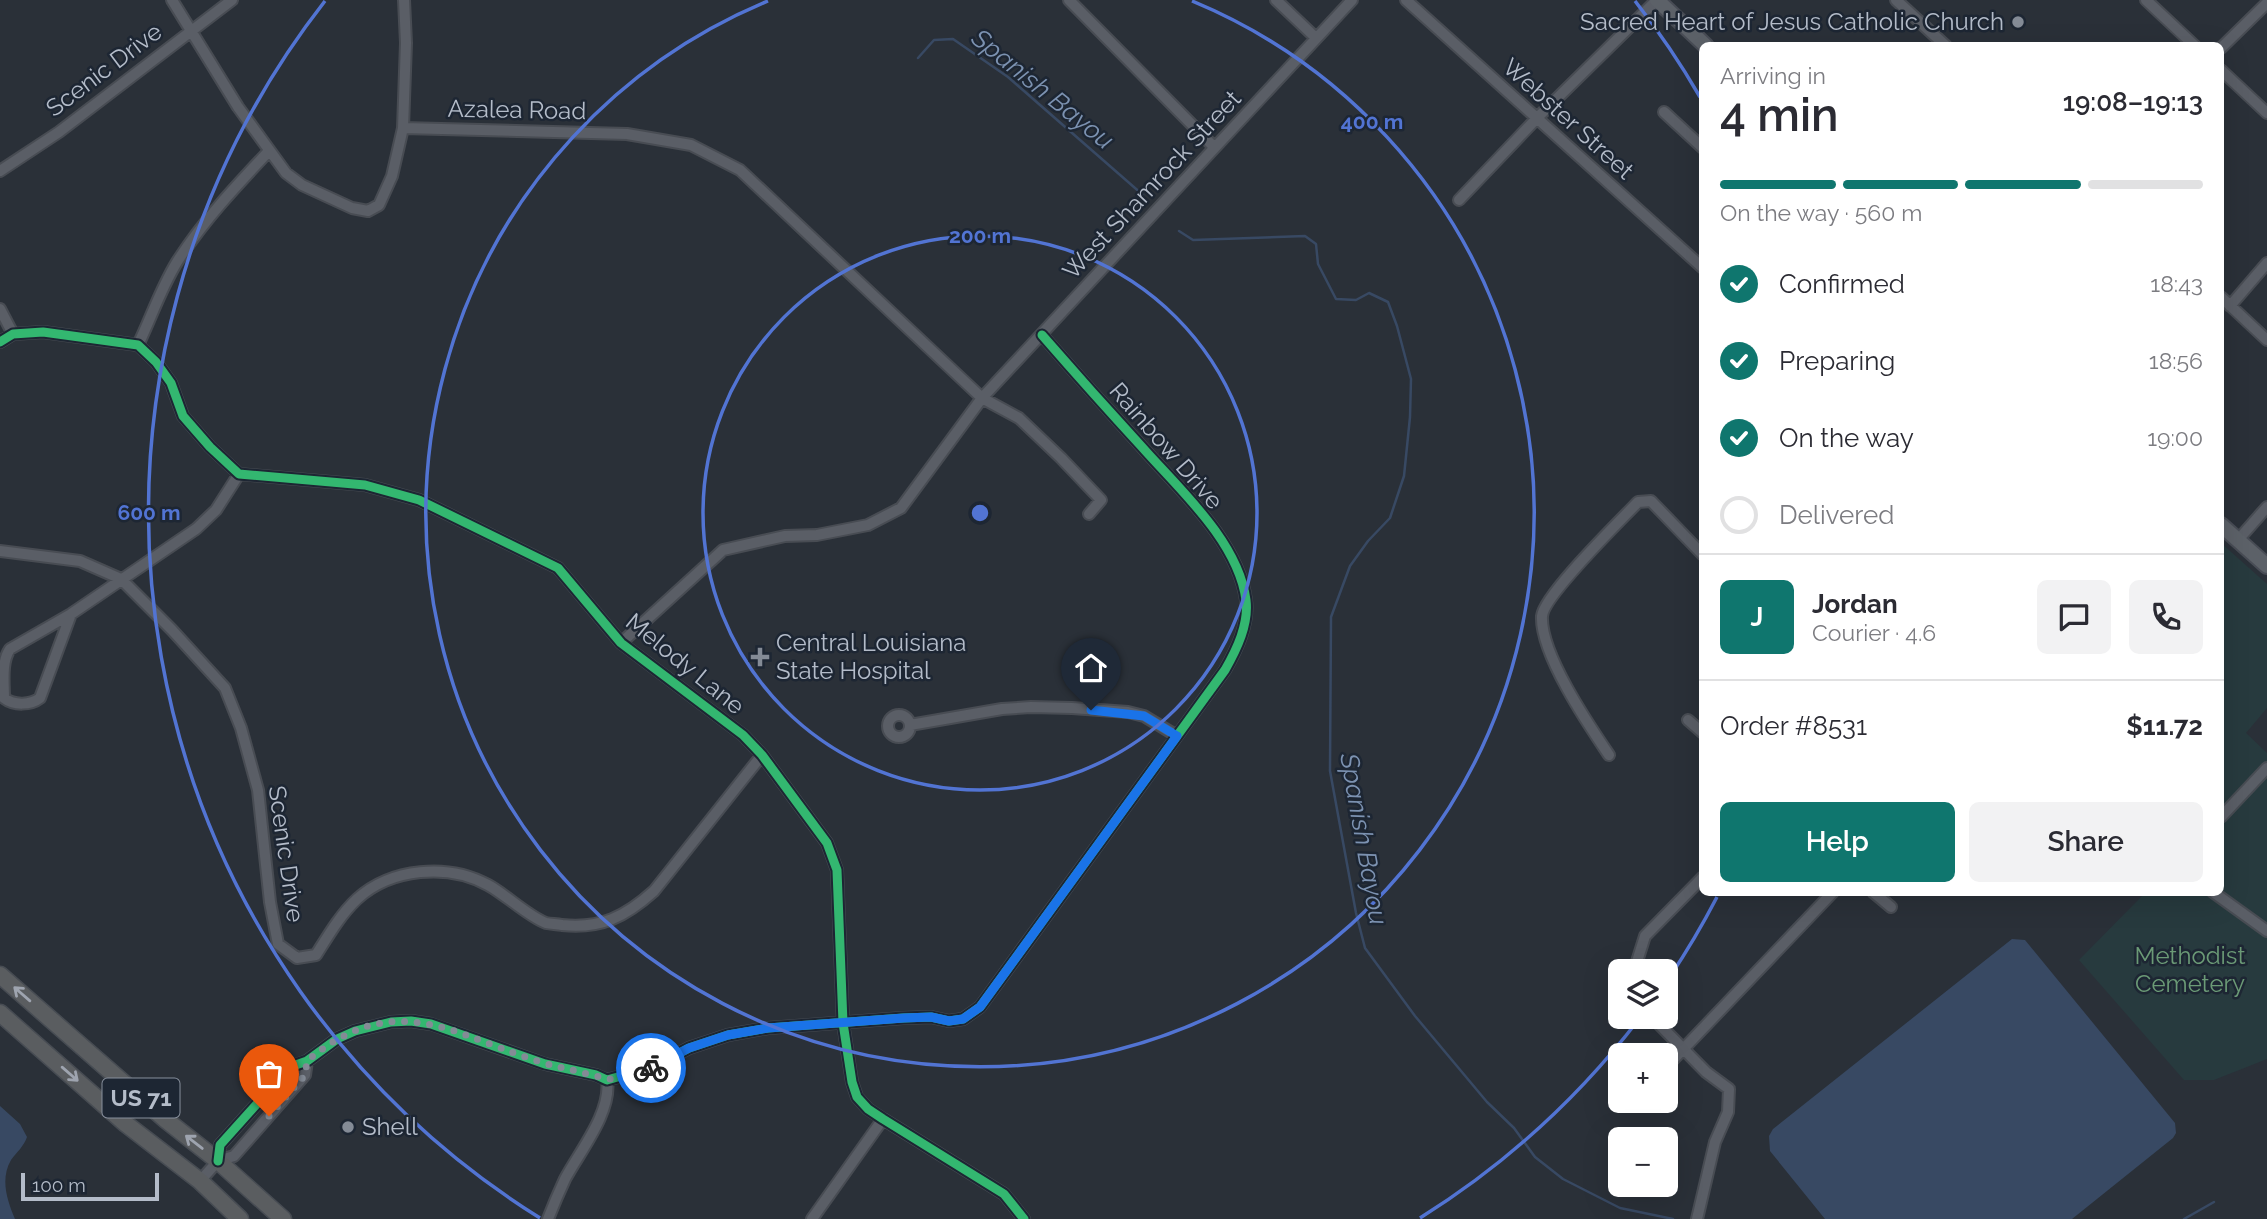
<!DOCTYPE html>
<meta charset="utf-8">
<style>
:root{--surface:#fff;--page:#f2f2f3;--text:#2b2b33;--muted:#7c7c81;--line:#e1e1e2;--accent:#0f766e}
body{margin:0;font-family:Raleway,sans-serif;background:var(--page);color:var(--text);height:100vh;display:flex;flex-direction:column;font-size:26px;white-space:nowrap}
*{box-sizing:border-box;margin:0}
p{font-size:23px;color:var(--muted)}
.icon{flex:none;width:38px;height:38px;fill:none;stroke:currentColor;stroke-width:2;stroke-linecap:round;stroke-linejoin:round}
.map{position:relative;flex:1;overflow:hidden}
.side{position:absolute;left:1699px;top:42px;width:525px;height:854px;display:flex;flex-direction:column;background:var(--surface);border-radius:10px;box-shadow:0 7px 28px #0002}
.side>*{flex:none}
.buttons{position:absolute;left:1608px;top:959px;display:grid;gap:14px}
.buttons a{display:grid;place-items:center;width:70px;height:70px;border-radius:10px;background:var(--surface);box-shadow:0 7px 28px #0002;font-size:35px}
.scale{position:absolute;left:21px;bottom:18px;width:138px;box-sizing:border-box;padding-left:7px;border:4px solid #b4bcc9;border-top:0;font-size:19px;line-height:24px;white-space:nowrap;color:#b4bcc9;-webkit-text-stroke:5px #1d2633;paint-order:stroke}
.pin{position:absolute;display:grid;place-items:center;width:60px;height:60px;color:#fff;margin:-72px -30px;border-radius:50% 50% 50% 0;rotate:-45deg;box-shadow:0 0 7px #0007}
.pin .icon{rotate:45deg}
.courier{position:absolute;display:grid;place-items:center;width:70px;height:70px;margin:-35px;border:5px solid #1a73e8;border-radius:50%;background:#fff;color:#222;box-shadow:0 2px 9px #0007}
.summary em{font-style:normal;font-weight:600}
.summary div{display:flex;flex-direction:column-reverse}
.summary{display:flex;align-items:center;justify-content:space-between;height:119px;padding:0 21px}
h1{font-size:46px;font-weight:600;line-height:52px}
.bar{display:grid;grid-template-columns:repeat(4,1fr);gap:10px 7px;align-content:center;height:84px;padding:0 21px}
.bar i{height:9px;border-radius:5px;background:var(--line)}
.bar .active{background:var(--accent)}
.bar p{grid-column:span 4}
.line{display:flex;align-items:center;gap:18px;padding:0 21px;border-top:2px solid var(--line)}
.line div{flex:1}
.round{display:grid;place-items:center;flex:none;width:74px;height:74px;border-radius:10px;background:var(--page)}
ol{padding:0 21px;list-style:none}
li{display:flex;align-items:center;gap:21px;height:77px}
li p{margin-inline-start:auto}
li .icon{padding:7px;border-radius:50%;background:var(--accent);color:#fff;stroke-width:4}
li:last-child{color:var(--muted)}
li i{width:38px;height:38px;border:4px solid var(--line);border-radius:50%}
.primary-button{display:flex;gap:14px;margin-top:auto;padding:14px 21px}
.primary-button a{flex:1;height:80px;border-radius:10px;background:var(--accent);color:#fff;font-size:28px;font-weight:600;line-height:80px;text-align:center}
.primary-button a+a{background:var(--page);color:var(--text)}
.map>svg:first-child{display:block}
.green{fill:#273a3e}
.water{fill:#384963}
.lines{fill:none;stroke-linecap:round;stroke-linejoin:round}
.stream{stroke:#384963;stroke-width:2.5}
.minor-casing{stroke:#484c53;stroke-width:14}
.major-casing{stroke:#484c55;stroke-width:18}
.highway-casing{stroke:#474c53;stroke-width:19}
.minor{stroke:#5a5e66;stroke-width:10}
.major{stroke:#5c6168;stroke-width:14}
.highway{stroke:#5a5d60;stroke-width:16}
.cycleway-casing{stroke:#1d2633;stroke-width:13}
.cycleway{stroke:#33b770;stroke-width:9}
.oneway{stroke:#9ea4af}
.done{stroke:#848b96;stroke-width:7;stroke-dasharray:0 12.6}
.route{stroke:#1a73e8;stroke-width:9}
.ring{fill:none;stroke:#5274d3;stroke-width:3.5}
.poi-dot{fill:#848b96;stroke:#1d2633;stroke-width:2.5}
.labels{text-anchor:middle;stroke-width:5;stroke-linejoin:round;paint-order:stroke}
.shield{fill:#1d2633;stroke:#878f9c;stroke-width:2}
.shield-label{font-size:23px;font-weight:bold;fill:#b4bcc9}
.poi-label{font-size:24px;fill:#b4bcc9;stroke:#1d2633;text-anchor:start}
.street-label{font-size:24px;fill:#b4bcc9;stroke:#1d2633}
.park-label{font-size:24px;fill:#6b9a76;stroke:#1d2633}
.water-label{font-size:26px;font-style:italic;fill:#7c92b1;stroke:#1d2633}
.centre{fill:#5274d3;stroke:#1d2633;stroke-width:3.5}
.ring-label{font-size:21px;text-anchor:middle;font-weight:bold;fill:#5274d3;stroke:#1d2633;stroke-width:5;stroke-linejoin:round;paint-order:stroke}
</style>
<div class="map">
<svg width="2267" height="1219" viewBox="0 0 2267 1219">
<rect width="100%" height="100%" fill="#2a3038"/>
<path class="green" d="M 2221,543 L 2267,584 L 2267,708 L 2246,733 L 2267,753 L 2267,1059 L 2214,1080 L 2184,1080 L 2079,960 L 2145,893 L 2221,892 Z"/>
<path class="water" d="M 2012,939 L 2025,940 L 2175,1123 L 2176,1133 L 2173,1138 L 2072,1219 L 1825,1219 L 1770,1151 L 1769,1136 L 1773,1129 Z
M 0,1106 L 20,1124 L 27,1137 C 24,1146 17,1152 11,1160 C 0,1179 7,1200 15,1219 L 0,1219 Z"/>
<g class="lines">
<path class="stream" d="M 918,58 L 934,40 L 953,39 L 1008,77 L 1143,195
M 1179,231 L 1193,240 L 1305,236 L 1316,244 L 1318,264 L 1336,299 L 1356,300 L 1369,293 L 1388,302 L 1397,326 L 1411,379 L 1410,417 L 1404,476 L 1390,518 L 1368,541 L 1350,566 L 1331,617 L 1330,771 L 1356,913 L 1365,948 L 1415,1016 L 1487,1102 L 1514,1128 L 1535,1157 L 1563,1179 L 1620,1208 L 1673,1219
M 2184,1219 L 2214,1202"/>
<g class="minor-casing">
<path id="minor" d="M 172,0 L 238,107 L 286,173 L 302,185 L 352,208 L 368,211 L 379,205 L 392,176 L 403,128 L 627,134 L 691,145 L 740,170 L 982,398 L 1019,418 L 1061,458 L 1101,500 L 1089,514
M 1069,0 L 1214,147
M 1276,0 L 1316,38
M 1406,0 L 1703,268
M 1896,0 L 1946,46
M 2146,0 L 2195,46
M 2221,48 L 2267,3
M 2221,70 L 2267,113
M 1664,112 L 1703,148
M 403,128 L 406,43 L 404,0
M 0,171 L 59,132 L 232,0
M 1459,200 L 1537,118 L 1657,0
M 2221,297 L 2267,340
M 2230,306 L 2267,263
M 0,309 L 13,334
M 0,342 L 13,334 L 43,332 L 138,345 L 156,362 L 171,383 L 183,416 L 210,447 L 239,474 L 365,485 L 419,500 L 558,568 L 621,643 L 743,735 L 762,755 L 827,843 L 837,870 L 843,1023 L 852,1082 L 857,1097 L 868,1109 L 883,1119 L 1004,1194 L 1024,1219
M 138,345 C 151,318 161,288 177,262 C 203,221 236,186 269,151
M 2238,540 L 2267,507
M 0,551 L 80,561 L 121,579 L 172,630 L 225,688 L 241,728 L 258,790 L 270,902 L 278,944 L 297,958 L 316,955 C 328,936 340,915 357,899 C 391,868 448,863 488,885 C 505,894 529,917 546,923 C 551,924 557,924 562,925 C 601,929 625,917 654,891 L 762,755
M 71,614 L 40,698 C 31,705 14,706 4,698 C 4,683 1,662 10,649 L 71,614 L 196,529 L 216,510 L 239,474
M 621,643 L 723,550 L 785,536 L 817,535 L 868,525 L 901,508 L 982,398 L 1352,0
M888 726a11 11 0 1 1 22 0a11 11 0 1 1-22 0Z
M 1688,720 L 1703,733
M 910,725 L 1002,709 L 1031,707 L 1072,708 L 1128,712 L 1144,716 L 1177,736
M 1609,755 C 1588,724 1540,653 1542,616 C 1544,595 1620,521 1638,502 L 1651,501 L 1703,555
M 2221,817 L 2267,768
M 1873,892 L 1891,907
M 2213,892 L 2267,931
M 1634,971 L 1645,936 L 1703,877
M 1652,1017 L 1706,1072 L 1729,1089 L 1728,1112 L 1715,1142 L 1697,1219
M 1669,1064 L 1833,892
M 218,1161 L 220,1145 L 290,1067 L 307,1061 L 337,1039 L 355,1031 L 391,1022 L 411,1021 L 431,1024 L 545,1064 L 596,1075 L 607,1080 L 653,1067 L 689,1048 L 728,1035 L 768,1028 L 903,1018 L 931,1017 L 949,1021 L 963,1019 L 980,1007 L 1225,670 C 1237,649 1249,624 1246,600 C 1238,541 1179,489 1142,447 C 1108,410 1075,373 1042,335
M 200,1181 L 218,1161 L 234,1156 L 305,1075 L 307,1061
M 548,1219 C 553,1206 559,1192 565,1179 C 580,1151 612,1112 607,1080
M 812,1219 L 883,1119"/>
</g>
<g class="major-casing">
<path id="major" d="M 1657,0 L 1706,46
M 2221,525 L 2267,566"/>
</g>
<g class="highway-casing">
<path id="highway" d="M 0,975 L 166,1120 L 218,1161 L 283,1219
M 0,1013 L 126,1124 L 200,1181 L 240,1219"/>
</g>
<use href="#minor" class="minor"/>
<use href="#major" class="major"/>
<use href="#highway" class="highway"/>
<g class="cycleway-casing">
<path id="cycleway" d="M 0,342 L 13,334 L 43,332 L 138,345 L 156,362 L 171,383 L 183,416 L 210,447 L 239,474 L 365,485 L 419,500 L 558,568 L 621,643 L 743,735 L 762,755 L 827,843 L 837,870 L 843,1023 L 852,1082 L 857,1097 L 868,1109 L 883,1119 L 1004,1194 L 1024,1219
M 218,1161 L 220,1145 L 290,1067 L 307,1061 L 337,1039 L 355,1031 L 391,1022 L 411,1021 L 431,1024 L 545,1064 L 596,1075 L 607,1080 L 653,1067 L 689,1048 L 728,1035 L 768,1028 L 903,1018 L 931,1017 L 949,1021 L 963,1019 L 980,1007 L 1225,670 C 1237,649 1249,624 1246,600 C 1238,541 1179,489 1142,447 C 1108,410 1075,373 1042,335"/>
</g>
<use href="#cycleway" class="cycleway"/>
</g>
<defs><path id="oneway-shaft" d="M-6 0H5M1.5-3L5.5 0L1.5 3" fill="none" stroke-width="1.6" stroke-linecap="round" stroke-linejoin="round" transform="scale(1.75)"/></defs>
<g class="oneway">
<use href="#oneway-shaft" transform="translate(22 994) rotate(-139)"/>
<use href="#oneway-shaft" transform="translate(70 1074) rotate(41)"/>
<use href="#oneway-shaft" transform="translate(194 1142) rotate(-142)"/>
</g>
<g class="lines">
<path class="done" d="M 269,1116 L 305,1075 L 307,1061 C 406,978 467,1048 568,1069 C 576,1071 606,1079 610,1079 C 623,1078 638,1071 651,1068"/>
<path class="route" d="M 651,1068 L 689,1048 L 728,1035 L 768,1028 L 904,1018 L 931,1017 L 949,1021 L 963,1019 L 980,1007 L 1177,736 L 1144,716 L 1091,710"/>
</g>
<g class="ring">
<circle cx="980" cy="513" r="277"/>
<path d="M1192 1A554 554 0 1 1 768 1"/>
<path d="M1717 897A831 831 0 0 1 1669 978M1639 1019A831 831 0 0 1 1420 1218M540 1218A831 831 0 0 1 325 1M1635 1A831 831 0 0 1 1700 97"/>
</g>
<g class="poi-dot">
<circle cx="2018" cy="22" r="7"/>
<path d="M756.5 646.5h7v7h7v7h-7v7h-7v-7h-7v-7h7z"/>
<circle cx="348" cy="1127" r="7"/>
</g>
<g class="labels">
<rect class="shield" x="102.5" y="1078.5" width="77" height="39" rx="5"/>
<g class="shield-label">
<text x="141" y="1106">US 71</text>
</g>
<g class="poi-label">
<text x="2004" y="30" text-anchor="end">Sacred Heart of Jesus Catholic Church</text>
<text x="776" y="651">Central Louisiana<tspan x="776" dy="28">State Hospital</tspan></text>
<text x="362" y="1135">Shell</text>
</g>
<g class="street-label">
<text transform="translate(104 70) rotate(-37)" y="8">Scenic Drive</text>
<text transform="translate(517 110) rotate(1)" y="8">Azalea Road</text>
<text transform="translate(1568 119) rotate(42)" y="8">Webster Street</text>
<text transform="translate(1152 185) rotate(-47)" y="8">West Shamrock Street</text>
<text transform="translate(1166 446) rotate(49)" y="8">Rainbow Drive</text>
<text transform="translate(685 664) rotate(39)" y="8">Melody Lane</text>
<text transform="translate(286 854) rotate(82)" y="8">Scenic Drive</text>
</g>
<g class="park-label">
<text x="2190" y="964">Methodist<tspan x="2190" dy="28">Cemetery</tspan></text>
</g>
<g class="water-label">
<text transform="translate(1043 89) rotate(39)" y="9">Spanish Bayou</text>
<text transform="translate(1364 839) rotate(80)" y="9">Spanish Bayou</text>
</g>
</g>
<circle cx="980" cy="513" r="10" class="centre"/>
<g class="ring-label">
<text x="1372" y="129">400 m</text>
<text x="980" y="243">200 m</text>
<text x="149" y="520">600 m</text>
</g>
</svg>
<div class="buttons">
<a><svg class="icon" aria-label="layers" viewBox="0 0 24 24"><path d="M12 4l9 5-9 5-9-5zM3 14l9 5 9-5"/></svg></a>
<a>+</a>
<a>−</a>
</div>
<div class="scale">100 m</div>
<div class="pin" style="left:269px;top:1116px;background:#ea580c"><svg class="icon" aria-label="bag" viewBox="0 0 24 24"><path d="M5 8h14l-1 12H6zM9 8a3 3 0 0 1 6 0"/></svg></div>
<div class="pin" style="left:1091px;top:710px;background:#1f2937"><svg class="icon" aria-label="home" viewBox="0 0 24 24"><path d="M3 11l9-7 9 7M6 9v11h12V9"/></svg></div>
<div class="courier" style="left:651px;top:1068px"><svg class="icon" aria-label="bike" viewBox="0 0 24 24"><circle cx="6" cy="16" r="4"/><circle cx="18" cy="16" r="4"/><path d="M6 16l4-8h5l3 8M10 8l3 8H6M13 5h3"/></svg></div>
<section class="side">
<div class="summary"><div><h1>4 min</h1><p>Arriving in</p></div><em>19:08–19:13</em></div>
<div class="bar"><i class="active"></i><i class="active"></i><i class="active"></i><i></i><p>On the way · 560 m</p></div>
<ol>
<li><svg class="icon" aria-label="check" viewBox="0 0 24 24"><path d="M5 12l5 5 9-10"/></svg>Confirmed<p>18:43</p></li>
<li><svg class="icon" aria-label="check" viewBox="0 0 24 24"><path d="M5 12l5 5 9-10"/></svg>Preparing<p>18:56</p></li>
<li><svg class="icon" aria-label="check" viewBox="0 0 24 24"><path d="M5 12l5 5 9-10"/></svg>On the way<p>19:00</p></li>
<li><i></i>Delivered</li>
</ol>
<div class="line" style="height:126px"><b class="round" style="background:var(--accent);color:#fff">J</b><div><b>Jordan</b><p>Courier · 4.6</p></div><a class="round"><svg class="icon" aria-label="chat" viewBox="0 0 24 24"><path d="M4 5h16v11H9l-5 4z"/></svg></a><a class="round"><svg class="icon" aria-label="phone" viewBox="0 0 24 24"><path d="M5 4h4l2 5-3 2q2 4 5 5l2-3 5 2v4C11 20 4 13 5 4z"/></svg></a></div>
<div class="line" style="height:91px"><div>Order #8531</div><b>$11.72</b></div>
<div class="primary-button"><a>Help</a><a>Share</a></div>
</section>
</div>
